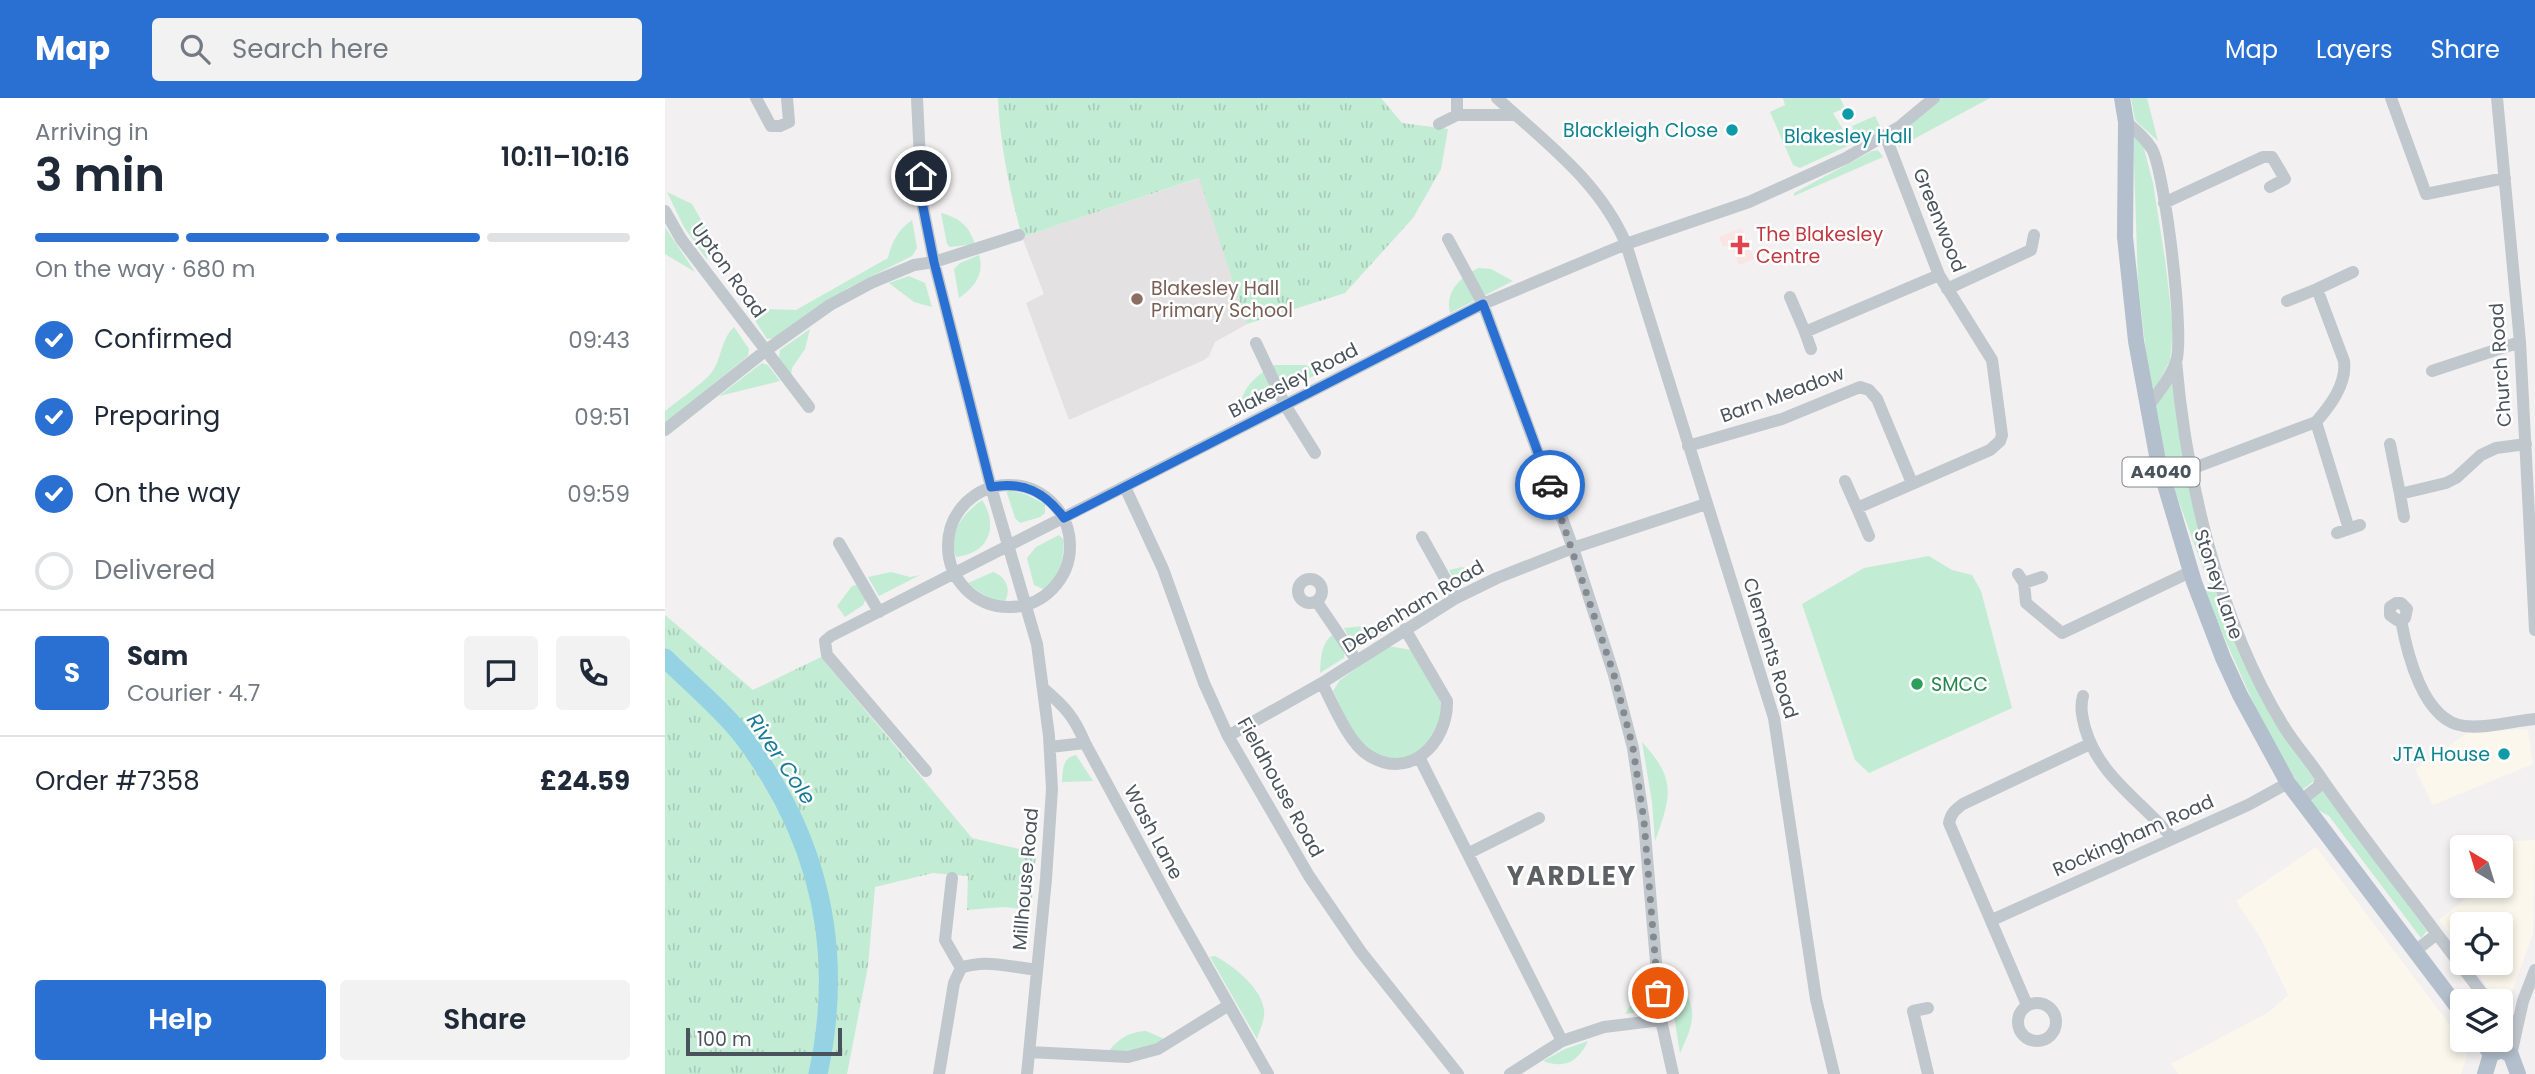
<!DOCTYPE html>
<meta charset="utf-8">
<style>
:root{--surface:#fff;--page:#f2f2f3;--text:#1f2937;--muted:#747a83;--line:#e0e1e3;--accent:#2a70d3}
body{margin:0;font-family:Poppins,sans-serif;background:var(--page);color:var(--text);height:100vh;display:flex;flex-direction:column;font-size:26px;white-space:nowrap}
*{box-sizing:border-box;margin:0}
p{font-size:23px;color:var(--muted)}
.icon{flex:none;width:38px;height:38px;fill:none;stroke:currentColor;stroke-width:2;stroke-linecap:round;stroke-linejoin:round}
.map{position:relative;flex:1;overflow:hidden}
.panel{display:flex;flex-direction:column;background:var(--surface);width:665px}
.panel>*{flex:none}
.needle{width:46px;rotate:322deg}
.buttons{position:absolute;left:1785px;top:737px;display:grid;gap:14px}
.buttons a{display:grid;place-items:center;width:63px;height:63px;border-radius:7px;background:var(--surface);box-shadow:0 4px 10px #0003;font-size:35px}
.scale{position:absolute;left:21px;bottom:18px;width:156px;box-sizing:border-box;padding-left:7px;border:4px solid #4a535c;border-top:0;font-size:19px;line-height:24px;white-space:nowrap;color:#4a535c;-webkit-text-stroke:5px #fff;paint-order:stroke}
.pin{position:absolute;display:grid;place-items:center;width:60px;height:60px;color:#fff;margin:-30px;border:4px solid #fff;border-radius:50%;box-shadow:0 2px 7px #0007}
.courier{position:absolute;display:grid;place-items:center;width:70px;height:70px;margin:-35px;border:5px solid #2a70d3;border-radius:50%;background:#fff;color:#222;box-shadow:0 2px 9px #0007}
.overview em{font-style:normal;font-weight:600}
.overview div{display:flex;flex-direction:column-reverse}
.overview{display:flex;align-items:center;justify-content:space-between;height:119px;padding:0 35px}
h1{font-size:46px;font-weight:600;line-height:52px}
.bar{display:grid;grid-template-columns:repeat(4,1fr);gap:10px 7px;align-content:center;height:84px;padding:0 35px}
.bar i{height:9px;border-radius:5px;background:var(--line)}
.bar .current{background:var(--accent)}
.bar p{grid-column:span 4}
.line{display:flex;align-items:center;gap:18px;padding:0 35px;border-top:2px solid var(--line)}
.line div{flex:1}
.round{display:grid;place-items:center;flex:none;width:74px;height:74px;border-radius:7px;background:var(--page)}
ol{padding:0 35px;list-style:none}
li{display:flex;align-items:center;gap:21px;height:77px}
li p{margin-inline-start:auto}
li .icon{padding:7px;border-radius:50%;background:var(--accent);color:#fff;stroke-width:4}
li:last-child{color:var(--muted)}
li i{width:38px;height:38px;border:4px solid var(--line);border-radius:50%}
.action{display:flex;gap:14px;margin-top:auto;padding:14px 35px}
.action a{flex:1;height:80px;border-radius:7px;background:var(--accent);color:#fff;font-size:28px;font-weight:600;line-height:80px;text-align:center}
.action a+a{background:var(--page);color:var(--text)}
header{display:flex;align-items:center;gap:42px;box-sizing:border-box;height:98px;padding:0 35px;background:var(--accent);color:#fff}
header strong{font-size:33px}
nav{display:flex;gap:38px;margin-inline-start:auto;font-size:24px}
.search{width:490px;height:63px;background:var(--page);display:flex;align-items:center;gap:18px;box-sizing:border-box;padding:0 24px;border-radius:7px;color:var(--muted);font-size:26px}
main{display:flex;flex:1;min-height:0}
.map>svg:first-child{display:block}
.commercial{fill:#fbf7ec}
.education{fill:#e3e1e1}
.medical{fill:#f9e6e4}
.green{fill:#c3ecd4}
.park{fill:url(#park-tufts)}
.lines{fill:none;stroke-linecap:round;stroke-linejoin:round}
.river{stroke:#94d2e4;stroke-width:19}
.minor{stroke:#c0c7cd;stroke-width:12}
.major{stroke:#b3bfcc;stroke-width:16}
.done{stroke:#858a90;stroke-width:7;stroke-dasharray:0 12.6}
.route{stroke:#2a70d3;stroke-width:9}
.culture-dot{fill:#0f9aa8;stroke:#fff;stroke-width:2.5}
.health-dot{fill:#e0444e;stroke:#fff;stroke-width:2.5}
.education-dot{fill:#8d6e63;stroke:#fff;stroke-width:2.5}
.leisure-dot{fill:#2e9e5b;stroke:#fff;stroke-width:2.5}
.labels{text-anchor:middle;stroke-width:5;stroke-linejoin:round;paint-order:stroke}
.shield{fill:#fff;stroke:#80878d;stroke-width:2}
.shield-label{font-size:18px;font-weight:bold;fill:#4a535c}
.culture-label{font-size:19px;fill:#0d838f;stroke:#fff;text-anchor:end}
.street-label{font-size:19px;fill:#4a535c;stroke:#fff}
.health-label{font-size:19px;fill:#be3a42;stroke:#fff;text-anchor:start}
.education-label{font-size:19px;fill:#785e54;stroke:#fff;text-anchor:start}
.leisure-label{font-size:19px;fill:#27864d;stroke:#fff;text-anchor:start}
.water-label{font-size:21px;font-style:italic;fill:#197b98;stroke:#fff}
.district-label{font-size:26px;font-weight:bold;letter-spacing:2px;fill:#5d6064;stroke:#fff}
</style>
<header>
<strong>Map</strong>
<div class="search"><svg class="icon" aria-label="search" viewBox="0 0 24 24"><circle cx="10" cy="10" r="6"/><path d="M15 15l6 6"/></svg>Search here</div>
<nav><a>Map</a><a>Layers</a><a>Share</a></nav>
</header>
<main>
<section class="panel">
<div class="overview"><div><h1>3 min</h1><p>Arriving in</p></div><em>10:11–10:16</em></div>
<div class="bar"><i class="current"></i><i class="current"></i><i class="current"></i><i></i><p>On the way · 680 m</p></div>
<ol>
<li><svg class="icon" aria-label="check" viewBox="0 0 24 24"><path d="M5 12l5 5 9-10"/></svg>Confirmed<p>09:43</p></li>
<li><svg class="icon" aria-label="check" viewBox="0 0 24 24"><path d="M5 12l5 5 9-10"/></svg>Preparing<p>09:51</p></li>
<li><svg class="icon" aria-label="check" viewBox="0 0 24 24"><path d="M5 12l5 5 9-10"/></svg>On the way<p>09:59</p></li>
<li><i></i>Delivered</li>
</ol>
<div class="line" style="height:126px"><b class="round" style="background:var(--accent);color:#fff">S</b><div><b>Sam</b><p>Courier · 4.7</p></div><a class="round"><svg class="icon" aria-label="chat" viewBox="0 0 24 24"><path d="M4 5h16v11H9l-5 4z"/></svg></a><a class="round"><svg class="icon" aria-label="phone" viewBox="0 0 24 24"><path d="M5 4h4l2 5-3 2q2 4 5 5l2-3 5 2v4C11 20 4 13 5 4z"/></svg></a></div>
<div class="line" style="height:91px"><div>Order #7358</div><b>£24.59</b></div>
<div class="action"><a>Help</a><a>Share</a></div>
</section>
<div class="map">
<svg width="1870" height="976" viewBox="0 0 1870 976">
<defs>
<pattern id="park-tufts" width="24" height="20" patternUnits="userSpaceOnUse" patternTransform="scale(1.75)"><rect width="24" height="20" fill="#c3ecd4"/><path d="M3 7l-1-3M5 7V3M7 7l1-3M15 17l-1-3M17 17v-4M19 17l1-3" fill="none" stroke="#a9ccb8"/></pattern>
</defs>
<rect width="100%" height="100%" fill="#f2f0f0"/>
<path class="commercial" d="M 1863,631 L 1868,666 L 1768,707 L 1750,671 L 1804,634 Z
M 1870,742 L 1868,836 L 1847,894 L 1835,897 L 1825,893 L 1805,865 L 1836,864 L 1836,826 L 1797,826 L 1797,854 L 1774,822 L 1814,790 L 1814,788 L 1836,788 L 1836,749 L 1822,749 L 1824,744 Z
M 1651,749 L 1799,946 L 1802,958 L 1796,976 L 1513,976 L 1506,966 L 1604,914 L 1623,897 L 1595,839 L 1571,803 Z"/>
<path class="education" d="M 535,80 L 582,226 L 550,244 L 544,258 L 539,262 L 404,322 L 361,205 L 379,196 L 357,139 Z"/>
<path class="medical" d="M 1077,130 L 1089,161 L 1074,167 L 1066,146 L 1058,149 L 1054,139 Z"/>
<path class="green" d="M 1118,0 L 1175,0 L 1180,10 L 1168,15 L 1180,35 L 1188,31 L 1187,28 L 1210,18 L 1217,32 L 1135,70 L 1128,67 L 1105,14 L 1120,7 Z
M 1276,0 L 1325,0 L 1234,49 L 1231,43 L 1233,38 Z
M 1466,0 L 1482,0 L 1493,43 L 1470,22 Z
M 1468,34 L 1477,43 L 1488,85 L 1500,161 L 1508,230 L 1505,263 L 1486,298 L 1473,185 Z
M 1213,52 L 1218,59 L 1129,98 L 1129,95 L 1207,53 Z
M 2,94 L 27,106 L 43,134 L 42,162 L 19,129 Z
M 276,115 C 295,120 304,128 310,146 L 285,149 L 282,146 Z
M 247,122 L 252,150 L 247,158 L 183,190 L 110,240 L 102,241 L 86,216 L 100,211 L 131,212 L 223,160 C 227,143 233,132 247,122 Z
M 0,129 L 30,174 L 0,156 Z
M 314,157 C 320,176 309,190 294,200 L 289,171 L 295,165 Z
M 813,170 L 826,171 L 848,183 L 785,215 C 780,193 795,180 813,170 Z
M 244,178 L 260,185 L 267,209 L 249,204 L 224,185 Z
M 69,229 L 84,251 L 83,258 L 0,325 L 0,313 C 11,304 40,284 47,274 C 57,260 56,241 69,229 Z
M 145,231 L 140,251 L 127,270 L 126,278 L 114,260 L 115,252 Z
M 97,265 L 103,267 L 115,283 L 54,298 Z
M 609,267 L 641,267 L 654,275 L 573,317 C 576,291 588,279 609,267 Z
M 1505,283 L 1508,284 L 1544,466 L 1539,473 L 1505,379 L 1488,309 Z
M 341,392 L 360,396 L 380,406 L 380,415 L 375,419 L 355,425 L 350,420 Z
M 317,402 C 334,428 324,456 291,459 C 282,434 298,416 317,402 Z
M 394,437 L 399,442 C 398,462 396,480 378,491 L 369,487 L 362,460 L 371,449 Z
M 1264,458 L 1287,472 L 1307,477 L 1316,493 L 1347,610 L 1204,675 L 1190,662 L 1137,506 L 1199,470 Z
M 797,469 L 819,476 L 796,487 L 792,487 L 784,472 Z
M 226,474 L 245,479 L 255,477 L 214,498 L 203,479 Z
M 328,474 C 340,478 347,491 340,503 C 325,504 314,494 303,485 Z
M 1546,484 L 1552,487 L 1648,677 L 1650,682 L 1637,692 L 1599,629 L 1540,496 L 1540,489 Z
M 192,487 L 201,501 L 198,507 L 180,519 L 172,508 L 187,488 Z
M 698,528 L 718,535 L 695,549 L 687,546 L 679,530 Z
M 669,536 L 680,552 L 679,560 L 655,575 C 656,560 656,544 669,536 Z
M 723,548 L 747,552 C 755,567 768,583 774,599 C 790,643 736,679 700,650 C 685,637 677,610 668,593 L 675,582 Z
M 977,644 C 1012,682 1006,698 990,743 L 987,704 Z
M 411,657 L 428,683 L 397,684 C 398,671 397,660 411,657 Z
M 1658,692 L 1762,833 L 1756,840 L 1664,718 L 1651,711 L 1644,702 Z
M 550,858 C 569,868 602,894 599,918 C 598,926 594,934 592,941 L 545,859 Z
M 1002,875 C 1033,902 1033,918 1015,955 Z
M 982,889 C 984,909 981,914 960,916 L 971,898 Z
M 481,933 L 502,942 L 462,956 L 442,955 C 454,941 462,934 481,933 Z
M 923,943 C 913,964 900,971 878,963 L 900,951 Z"/>
<path class="park" d="M 333,0 L 716,0 L 737,25 L 783,31 L 776,71 L 748,120 L 680,195 L 582,226 L 534,80 L 357,139 C 345,93 335,48 333,0 Z
M 0,517 L 88,592 L 156,559 L 307,740 L 371,755 L 366,812 L 338,809 L 302,812 L 303,778 L 268,775 L 210,789 L 203,868 L 182,976 L 0,976 Z"/>
<g class="lines">
<path class="river" d="M 0,560 C 24,584 60,614 79,640 C 155,741 180,852 153,976"/>
<path class="minor" d="M 91,0 L 106,28 L 115,28 L 124,24 L 122,0
M 252,0 L 257,104 L 269,164 L 326,389 L 372,546 L 384,638 L 387,691 L 381,781 L 362,976
M 792,0 L 792,17 L 849,17
M 832,0 C 880,44 935,84 961,146 L 1109,620 L 1151,901 L 1169,976
M 1726,0 L 1761,96 L 1840,80
M 1832,0 L 1855,244 L 1870,532
M 1461,24 C 1471,32 1480,40 1487,51 C 1500,75 1520,240 1511,264 C 1505,281 1492,296 1482,310
M 774,26 L 792,17
M 1499,105 L 1598,59 L 1607,59 L 1620,81 L 1605,89
M 0,113 L 16,141 L 144,309
M 783,141 L 818,206 L 908,450 L 949,577 L 968,650 L 979,724 L 996,922 L 1008,976
M 1282,191 L 1366,152 L 1369,137
M 1652,191 L 1688,174
M 1125,199 L 1140,234 L 1274,177
M 1622,203 L 1652,191 L 1679,263 C 1682,286 1665,308 1651,324
M 1140,234 L 1146,251
M 591,245 L 620,307 L 650,355
M 1511,263 C 1521,382 1555,525 1618,627 C 1628,644 1641,658 1652,674 C 1690,730 1732,782 1772,836 L 1750,853
M 1767,273 L 1855,244
M 0,332 L 100,253 L 165,207 L 206,185 L 249,167 L 269,164 L 354,137
M 1725,346 L 1735,396 L 1781,385 L 1791,380 L 1816,357 L 1831,350 L 1861,346
M 1023,348 L 1117,321 L 1195,289 L 1204,292 L 1212,301 L 1247,385
M 1526,371 L 1651,324 L 1684,431
M 1180,383 L 1192,410
M283 448a61 61 0 1 1 122 0a61 61 0 1 1-122 0Z
M 460,389 L 498,471 L 539,585 L 563,638 L 644,778 L 696,854 L 793,976
M 1735,396 L 1739,419
M 1672,435 L 1695,427
M 1204,438 L 1192,410 L 1325,352 L 1335,343 L 1337,337 L 1327,262 L 1274,177 L 1220,37
M 757,439 L 791,500
M 174,445 L 214,514
M 1353,476 L 1359,485 L 1377,479
M633 493a12 12 0 1 1 24 0a12 12 0 1 1-24 0Z
M 1359,485 L 1361,505 L 1397,535 L 1525,474
M 652,504 L 692,563
M 1736,522 L 1732,522 L 1725,517 L 1725,509 L 1731,505 L 1736,505 L 1742,511 L 1740,520 L 1736,522 C 1742,555 1758,623 1799,628 C 1821,631 1848,623 1870,621
M 657,585 C 668,606 683,644 703,657 C 744,684 783,645 782,603 L 740,531
M 378,590 C 399,608 409,618 420,645 L 510,812 L 603,976
M 1418,598 C 1415,609 1417,618 1420,630 C 1434,679 1477,703 1507,740
M 563,638 L 657,585 L 791,500 L 832,480 L 908,450 L 1041,406
M 385,649 L 420,645
M 754,659 L 897,943
M 261,673 L 162,557 L 160,543 L 166,538 L 818,206 L 961,146 L 1084,104 L 1181,60 L 1234,29 L 1269,0
M 1635,703 L 1653,689 L 1656,681
M 804,755 L 874,720
M 287,780 L 280,842 L 296,870
M 1327,822 L 1583,707 L 1623,685
M 1772,836 L 1823,903
M1353 924a19 19 0 1 1 38 0a19 19 0 1 1-38 0Z
M 1362,907 L 1284,725 C 1286,715 1290,712 1298,706 L 1425,646
M 1836,919 L 1852,925
M 364,954 L 463,959 L 493,951 L 564,907
M 1846,957 L 1858,903 L 1870,872
M 274,976 L 289,885 L 296,870 C 320,861 347,869 372,872
M 845,976 L 897,943 L 939,929 L 996,922
M 1263,976 L 1248,913 L 1263,910"/>
<path class="major" d="M 1457,0 L 1461,24 L 1460,139 L 1471,243 L 1493,363 L 1529,484 L 1558,560 L 1575,597 L 1623,685 L 1797,915
M 1816,942 L 1826,956
M 1820,976 L 1826,956 L 1837,952 L 1846,957 L 1853,976"/>
</g>
<g class="lines">
<path class="done" d="M 885,387 L 949,577 L 968,650 L 979,723 L 993,895"/>
<path class="route" d="M 256,78 L 257,104 L 269,164 L 326,389 C 358,383 380,394 399,420 L 818,206 L 885,387"/>
</g>
<g class="culture-dot">
<circle cx="1183" cy="16" r="7"/>
<circle cx="1067" cy="32" r="7"/>
<circle cx="1839" cy="656" r="7"/>
</g>
<path class="health-dot" d="M1071.5 136.5h7v7h7v7h-7v7h-7v-7h-7v-7h7z"/>
<circle class="education-dot" cx="472" cy="201" r="7"/>
<circle class="leisure-dot" cx="1252" cy="586" r="7"/>
<g class="labels">
<rect class="shield" x="1457.5" y="359.5" width="77" height="29" rx="5"/>
<g class="shield-label">
<text x="1496" y="380">A4040</text>
</g>
<g class="culture-label">
<text x="1053" y="39">Blackleigh Close</text>
<text x="1183" y="45" text-anchor="middle">Blakesley Hall</text>
<text x="1825" y="663">JTA House</text>
</g>
<g class="street-label">
<text transform="translate(1275 122) rotate(68)" y="7">Greenwood</text>
<text transform="translate(64 172) rotate(54)" y="7">Upton Road</text>
<text transform="translate(1835 267) rotate(-94)" y="7">Church Road</text>
<text transform="translate(628 282) rotate(-27)" y="7">Blakesley Road</text>
<text transform="translate(1117 296) rotate(-20)" y="7">Barn Meadow</text>
<text transform="translate(1554 486) rotate(71)" y="7">Stoney Lane</text>
<text transform="translate(748 508) rotate(-31)" y="7">Debenham Road</text>
<text transform="translate(1106 550) rotate(73)" y="7">Clements Road</text>
<text transform="translate(616 689) rotate(61)" y="7">Fieldhouse Road</text>
<text transform="translate(489 734) rotate(62)" y="7">Wash Lane</text>
<text transform="translate(1468 737) rotate(-24)" y="7">Rockingham Road</text>
<text transform="translate(360 781) rotate(-85)" y="7">Millhouse Road</text>
</g>
<g class="health-label">
<text x="1091" y="143">The Blakesley<tspan x="1091" dy="22">Centre</tspan></text>
</g>
<g class="education-label">
<text x="486" y="197">Blakesley Hall<tspan x="486" dy="22">Primary School</tspan></text>
</g>
<g class="leisure-label">
<text x="1266" y="593">SMCC</text>
</g>
<g class="water-label">
<text transform="translate(116 661) rotate(56)" y="7">River Cole</text>
</g>
<g class="district-label">
<text x="907" y="787">YARDLEY</text>
</g>
</g>
</svg>
<div class="buttons">
<a><svg class="needle" viewBox="-14 -14 28 28"><path d="M0-13l5 13h-10z" fill="#e53935"/><path d="M0 13l5-13h-10z" fill="#747a83"/></svg></a>
<a><svg class="icon" aria-label="locate" viewBox="0 0 24 24"><circle cx="12" cy="12" r="6"/><path d="M12 2v4M12 18v4M2 12h4M18 12h4"/></svg></a>
<a><svg class="icon" aria-label="layers" viewBox="0 0 24 24"><path d="M12 4l9 5-9 5-9-5zM3 14l9 5 9-5"/></svg></a>
</div>
<div class="scale">100 m</div>
<div class="pin" style="left:993px;top:895px;background:#ea580c"><svg class="icon" aria-label="bag" viewBox="0 0 24 24"><path d="M5 8h14l-1 12H6zM9 8a3 3 0 0 1 6 0"/></svg></div>
<div class="pin" style="left:256px;top:78px;background:#1f2937"><svg class="icon" aria-label="home" viewBox="0 0 24 24"><path d="M3 11l9-7 9 7M6 9v11h12V9"/></svg></div>
<div class="courier" style="left:885px;top:387px"><svg class="icon" aria-label="car" viewBox="0 0 24 24"><path d="M5 17H2v-5l4-1 3-4h7l3 4 3 1v5h-3M9 17h6M6 11h13"/><circle cx="7" cy="17" r="2"/><circle cx="17" cy="17" r="2"/></svg></div>
</div>
</main>
